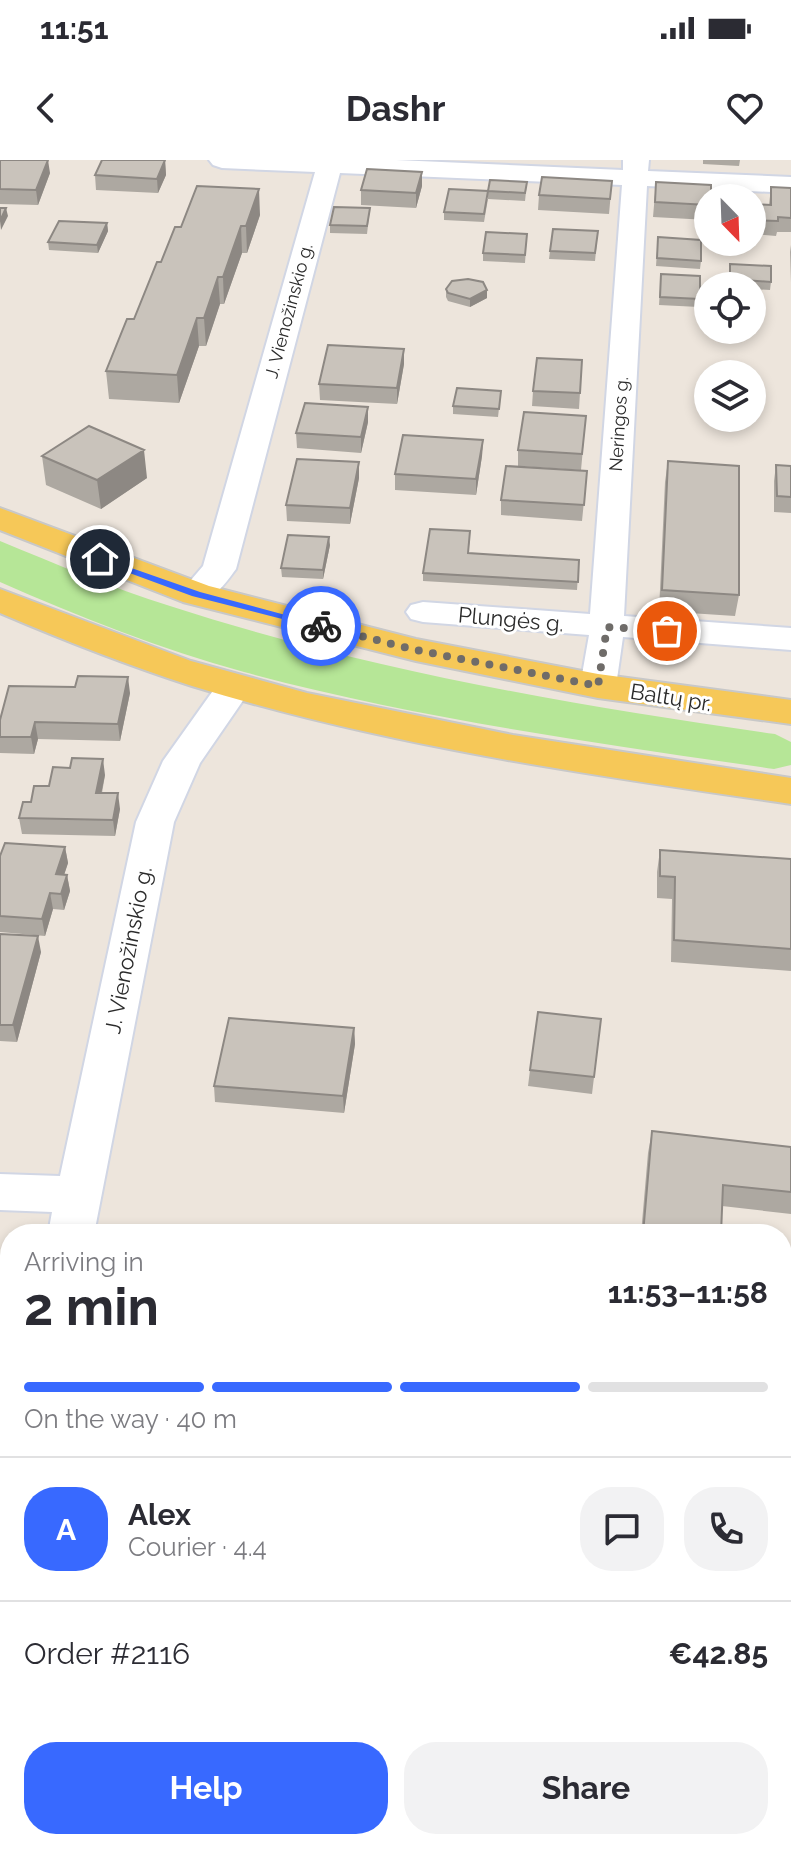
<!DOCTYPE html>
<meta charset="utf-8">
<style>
:root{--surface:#fff;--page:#f2f2f3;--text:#2b2b33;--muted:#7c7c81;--line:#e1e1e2;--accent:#3869ff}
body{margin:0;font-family:Raleway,sans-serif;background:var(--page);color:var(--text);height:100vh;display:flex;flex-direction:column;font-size:30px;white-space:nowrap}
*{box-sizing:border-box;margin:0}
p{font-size:26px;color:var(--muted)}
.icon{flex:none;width:44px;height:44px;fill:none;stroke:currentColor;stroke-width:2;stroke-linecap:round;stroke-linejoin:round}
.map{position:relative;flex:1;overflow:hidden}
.side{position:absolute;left:0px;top:1064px;width:792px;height:626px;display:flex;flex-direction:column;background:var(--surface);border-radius:32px 32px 0 0;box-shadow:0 4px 12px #0003}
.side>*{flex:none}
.needle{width:52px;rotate:157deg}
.tools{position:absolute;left:694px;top:24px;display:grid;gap:16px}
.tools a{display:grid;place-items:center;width:72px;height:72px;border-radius:50%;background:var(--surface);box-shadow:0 4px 12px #0003;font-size:40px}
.pin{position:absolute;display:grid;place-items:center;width:68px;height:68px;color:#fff;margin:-34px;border:4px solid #fff;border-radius:50%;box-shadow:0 2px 8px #0007}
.courier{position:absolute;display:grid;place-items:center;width:80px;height:80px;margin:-40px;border:6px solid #3869ff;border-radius:50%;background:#fff;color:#222;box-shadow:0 2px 10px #0007}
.headline em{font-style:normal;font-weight:700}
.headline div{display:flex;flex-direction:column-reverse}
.headline{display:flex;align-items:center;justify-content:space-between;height:136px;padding:0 24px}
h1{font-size:52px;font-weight:700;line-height:60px}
.bar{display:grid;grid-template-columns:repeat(4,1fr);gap:12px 8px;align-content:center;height:96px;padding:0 24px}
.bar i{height:10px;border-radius:6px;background:var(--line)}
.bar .active{background:var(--accent)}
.bar p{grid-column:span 4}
.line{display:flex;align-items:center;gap:20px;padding:0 24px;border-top:2px solid var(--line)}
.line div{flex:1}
.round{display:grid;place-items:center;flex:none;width:84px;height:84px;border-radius:32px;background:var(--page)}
.cta{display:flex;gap:16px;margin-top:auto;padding:16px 24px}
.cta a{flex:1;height:92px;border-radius:32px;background:var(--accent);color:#fff;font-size:32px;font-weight:700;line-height:92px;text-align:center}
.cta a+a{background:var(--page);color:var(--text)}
.status{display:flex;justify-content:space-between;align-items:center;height:56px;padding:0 40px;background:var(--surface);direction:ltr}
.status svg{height:22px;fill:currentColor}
header{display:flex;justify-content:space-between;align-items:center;height:104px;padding:0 24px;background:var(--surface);font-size:36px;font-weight:700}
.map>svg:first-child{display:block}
.industrial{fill:#dfdde5}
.green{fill:#b6e697}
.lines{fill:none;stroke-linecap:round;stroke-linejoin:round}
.street-casing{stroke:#d1d6e4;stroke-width:4}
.primary-casing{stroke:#c8c8c8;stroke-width:4}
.street{fill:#fff;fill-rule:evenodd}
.primary{fill:#f6c858;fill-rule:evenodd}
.wall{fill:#ada8a1}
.shaded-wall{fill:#8d8883}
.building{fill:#c9c3bb;stroke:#8d8883;stroke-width:2}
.route{fill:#3869ff}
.done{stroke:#6f6c69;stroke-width:8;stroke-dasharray:0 14.4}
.labels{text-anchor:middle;stroke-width:6;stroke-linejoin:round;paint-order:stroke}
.far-street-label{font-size:18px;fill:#2b2b2b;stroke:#fff}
.street-label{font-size:22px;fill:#2b2b2b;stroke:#fff}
</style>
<div class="status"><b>11:51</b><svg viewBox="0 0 49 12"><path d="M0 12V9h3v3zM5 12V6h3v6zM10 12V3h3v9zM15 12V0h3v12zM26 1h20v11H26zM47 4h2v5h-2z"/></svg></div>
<header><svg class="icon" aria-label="back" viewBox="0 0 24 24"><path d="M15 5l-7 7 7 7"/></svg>Dashr<svg class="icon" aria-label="heart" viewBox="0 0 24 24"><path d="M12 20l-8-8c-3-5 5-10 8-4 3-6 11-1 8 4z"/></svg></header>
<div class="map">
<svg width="791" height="1689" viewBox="0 0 791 1689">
<rect width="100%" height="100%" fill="#ede5dc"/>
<path class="industrial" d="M 56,1680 L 545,1680 L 545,1689 L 54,1689 Z"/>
<path class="green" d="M 0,381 C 56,404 112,428 170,446 C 367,510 571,545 775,574 L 791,582 L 791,605 L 774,609 C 597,583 418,559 244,512 C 161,489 79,457 0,422 Z"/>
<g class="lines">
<g class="street-casing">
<path id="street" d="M 209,0 L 396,0 L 623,10 L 623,0 L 649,0 L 648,11 L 791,17 L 791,33 L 647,26 L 624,456 L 791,468 L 791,490 L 623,477 L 616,526 L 611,534 L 598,537 L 585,534 L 580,526 L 589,475 L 423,462 L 411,459 L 406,452 L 411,445 L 423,442 L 590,454 L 622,25 L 340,13 L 236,409 C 222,428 209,447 184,441 L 179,434 L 203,406 L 315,12 L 222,8 L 213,5 Z
M 235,515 L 248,518 L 253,526 L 200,603 L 174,662 L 94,1074 L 48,1074 L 52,1052 L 0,1050 L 0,1014 L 60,1016 L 136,662 L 163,601 L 222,518 Z
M 10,1349 L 10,1443 L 0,1447 L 0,1353 Z"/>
</g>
<g class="primary-casing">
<path id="primary" d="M 0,348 L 209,426 L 416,479 L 598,514 L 791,540 L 791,564 L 598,538 L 416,501 L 183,442 L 0,370 Z
M 0,429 L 191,501 L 307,533 L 513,575 L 791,618 L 791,644 C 590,615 386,586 192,526 C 127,505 63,480 0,453 Z"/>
</g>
<use href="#street" class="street"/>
<use href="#primary" class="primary"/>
</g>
<path class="wall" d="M 0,0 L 50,13 L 38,45 L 0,44 Z
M 165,0 L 166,15 L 158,33 L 96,30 L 95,15 Z
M 703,0 L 740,0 L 739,6 L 703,4 Z
M 612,21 L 609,54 L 538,50 L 539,35 Z
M 527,22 L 525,41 L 488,39 L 488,31 Z
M 656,22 L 708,38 L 708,60 L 653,57 Z
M 422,26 L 416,48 L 361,45 L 361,30 Z
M 771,27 L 791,28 L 791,72 L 777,72 L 776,76 L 752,74 L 752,44 L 769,45 Z
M 488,39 L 484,62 L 444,60 L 444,52 Z
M 370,48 L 367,74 L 330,73 L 330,65 Z
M 260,55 L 247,93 L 242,93 L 224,144 L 220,144 L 206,186 L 199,186 L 179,243 L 109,239 L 106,211 L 134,159 L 161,102 L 181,67 Z
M 107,63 L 108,71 L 98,93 L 49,90 L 48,82 Z
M 598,71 L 595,101 L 549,99 L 550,91 Z
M 527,74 L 525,103 L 483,101 L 483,93 Z
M 658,77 L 701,101 L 700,109 L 656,106 Z
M 791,85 L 791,122 L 790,92 Z
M 730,104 L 771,122 L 770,130 L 752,129 L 752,126 L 729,126 Z
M 661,114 L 700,139 L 699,147 L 659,145 Z
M 446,129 L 487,130 L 487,138 L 470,147 L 448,141 L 446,137 Z
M 582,200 L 579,249 L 532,246 L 533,231 Z
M 404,204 L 397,244 L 320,240 L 319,224 Z
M 501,231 L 498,257 L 453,254 L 453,246 Z
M 586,256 L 581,310 L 518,306 L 518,290 Z
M 368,262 L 361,293 L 297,288 L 296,273 Z
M 483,280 L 482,296 L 476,335 L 395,330 L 395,314 Z
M 42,296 L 147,318 L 101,349 L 46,325 Z
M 668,301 L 739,435 L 735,456 L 659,451 L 665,322 Z
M 776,305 L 791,306 L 791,353 L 774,352 L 774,321 Z
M 587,311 L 582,361 L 501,355 L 501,340 Z
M 359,318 L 350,364 L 287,361 L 286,345 Z
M 470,379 L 468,393 L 579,400 L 577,430 L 423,421 L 423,413 Z
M 330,385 L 323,419 L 282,417 L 281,408 Z
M 130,533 L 120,581 L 38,579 L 34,594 L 0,593 L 0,560 Z
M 105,615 L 102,633 L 120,649 L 115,676 L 22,674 L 19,658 L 49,626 Z
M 65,687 L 68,703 L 64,715 L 67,715 L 70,731 L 64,750 L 53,749 L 45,776 L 0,772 L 0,696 Z
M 660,690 L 791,699 L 791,811 L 671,802 L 672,739 L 657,738 L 657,712 Z
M 0,774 L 41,792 L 17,882 L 0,881 Z
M 601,859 L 592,934 L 528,926 L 530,910 Z
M 354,868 L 355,884 L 344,953 L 215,942 L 214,926 Z
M 652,971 L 791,987 L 791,1054 L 722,1046 L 721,1074 L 641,1074 L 648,993 Z"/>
<path class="shaded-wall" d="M 48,0 L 50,13 L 38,45 L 36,30 Z
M 165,0 L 166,15 L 158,33 L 157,19 Z
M 422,12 L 422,26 L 416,48 L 416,33 Z
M 259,29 L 260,55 L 247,93 L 246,66 Z
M 6,48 L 8,56 L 1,70 L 0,61 Z
M 107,63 L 108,71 L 98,93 L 97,85 Z
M 241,66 L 242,93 L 224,144 L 223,117 Z
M 218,117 L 220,144 L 206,186 L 204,158 Z
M 487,130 L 487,138 L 470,147 L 470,139 Z
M 197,158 L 199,186 L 179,243 L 177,215 Z
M 404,189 L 404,204 L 397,244 L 397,228 Z
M 368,247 L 368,262 L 361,293 L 361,277 Z
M 483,280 L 482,296 L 476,335 L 476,319 Z
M 144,290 L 147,318 L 101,349 L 97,320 Z
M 359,302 L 359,318 L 350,364 L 350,348 Z
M 329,377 L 330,385 L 323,419 L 323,410 Z
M 128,517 L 130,533 L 120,581 L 118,564 Z
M 35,562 L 38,579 L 34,594 L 31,577 Z
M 103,599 L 105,615 L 98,649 L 96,633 Z
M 118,633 L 120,649 L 115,676 L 113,660 Z
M 65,687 L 68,703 L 59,730 L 56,714 Z
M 67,715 L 70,731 L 64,750 L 61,734 Z
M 50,733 L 53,749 L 45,776 L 42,759 Z
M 38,776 L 41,792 L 17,882 L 13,865 Z
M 354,868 L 355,884 L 344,953 L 343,936 Z"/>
<path class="building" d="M 0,0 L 48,0 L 36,30 L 0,29 Z
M 102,0 L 165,0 L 157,19 L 95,15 Z
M 367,9 L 422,12 L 416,33 L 361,30 Z
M 542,17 L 612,21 L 610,39 L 539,35 Z
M 490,20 L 527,22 L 525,33 L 488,31 Z
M 656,22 L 711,25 L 711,38 L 708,38 L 708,45 L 655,42 Z
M 197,26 L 259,29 L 246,66 L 241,66 L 223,117 L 218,117 L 204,158 L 197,158 L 177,215 L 106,211 L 127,159 L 134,159 L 157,102 L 161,102 L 175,67 L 181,67 Z
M 771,27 L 791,28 L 791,58 L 778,57 L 778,61 L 752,60 L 752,44 L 771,45 Z
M 449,29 L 488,31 L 484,54 L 444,52 Z
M 334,47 L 370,48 L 367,66 L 330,65 Z
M 0,48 L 6,48 L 0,61 Z
M 59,61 L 107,63 L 97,85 L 48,82 Z
M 553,69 L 598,71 L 595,93 L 550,91 Z
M 486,72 L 527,74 L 525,95 L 483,93 Z
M 658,77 L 701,80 L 701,101 L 657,98 Z
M 730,104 L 771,106 L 771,122 L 730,119 Z
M 661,114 L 700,116 L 700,139 L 660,137 Z
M 468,119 L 483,122 L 487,130 L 470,139 L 448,133 L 446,129 L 452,121 Z
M 328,185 L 404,189 L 397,228 L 319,224 Z
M 537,198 L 582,200 L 580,233 L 533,231 Z
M 457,228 L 501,231 L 499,249 L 453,246 Z
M 305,243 L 368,247 L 361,277 L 296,273 Z
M 524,252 L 586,256 L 582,294 L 518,290 Z
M 89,266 L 144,290 L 97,320 L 42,296 Z
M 403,275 L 483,280 L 476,319 L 395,314 Z
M 297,299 L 359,302 L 350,348 L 286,345 Z
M 668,301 L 739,306 L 739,435 L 662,430 Z
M 776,305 L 791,306 L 791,337 L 777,336 Z
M 506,306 L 587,311 L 584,345 L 501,340 Z
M 430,369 L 470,371 L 468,393 L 579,400 L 578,422 L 423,413 Z
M 288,375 L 329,377 L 323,410 L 281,408 Z
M 78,516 L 128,517 L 118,564 L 35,562 L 31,577 L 0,577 L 0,560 L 9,526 L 75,527 Z
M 72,598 L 103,599 L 96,633 L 118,633 L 113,660 L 19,658 L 23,642 L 31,642 L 34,626 L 49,626 L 53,607 L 70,608 Z
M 5,683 L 65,687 L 56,714 L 67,715 L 61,734 L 50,733 L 42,759 L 0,756 L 0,696 Z
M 660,690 L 791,699 L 791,789 L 674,780 L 675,717 L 660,716 Z
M 0,774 L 38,776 L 13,865 L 0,865 Z
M 538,852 L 601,859 L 594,917 L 530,910 Z
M 229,858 L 354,868 L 343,936 L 214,926 Z
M 652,971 L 791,987 L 791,1032 L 723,1025 L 721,1074 L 643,1074 Z
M 75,1680 L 142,1680 L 141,1689 L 74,1689 Z
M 253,1680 L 373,1680 L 372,1689 L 253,1689 Z
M 480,1680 L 537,1680 L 537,1689 L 480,1689 Z"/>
<path class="route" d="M 97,396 L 200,432 L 326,466 L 321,469 L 192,436 L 97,401 Z"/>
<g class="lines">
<path class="done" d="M 321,466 L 416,490 L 598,526 L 607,467 L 667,471"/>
</g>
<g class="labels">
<g class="far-street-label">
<text transform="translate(289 151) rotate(-75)" y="6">J. Vienožinskio g.</text>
<text transform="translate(619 264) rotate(-86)" y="6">Neringos g.</text>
</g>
<g class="street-label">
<text transform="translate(511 459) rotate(5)" y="8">Plungės g.</text>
<text transform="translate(671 537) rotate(9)" y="8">Baltų pr.</text>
<text transform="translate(128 790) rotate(-79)" y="8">J. Vienožinskio g.</text>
</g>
</g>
</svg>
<div class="tools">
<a><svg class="needle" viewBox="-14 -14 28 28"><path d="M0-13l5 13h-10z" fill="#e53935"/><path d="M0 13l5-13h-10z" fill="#7c7c81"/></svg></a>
<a><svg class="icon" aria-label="locate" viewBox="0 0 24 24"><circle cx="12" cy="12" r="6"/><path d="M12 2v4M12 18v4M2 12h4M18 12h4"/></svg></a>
<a><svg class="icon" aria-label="layers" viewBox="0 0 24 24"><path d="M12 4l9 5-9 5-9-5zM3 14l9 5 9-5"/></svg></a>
</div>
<div class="pin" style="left:667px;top:471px;background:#ea580c"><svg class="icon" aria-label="bag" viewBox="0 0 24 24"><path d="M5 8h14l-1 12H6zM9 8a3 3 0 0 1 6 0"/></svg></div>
<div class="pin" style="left:100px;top:399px;background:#1f2937"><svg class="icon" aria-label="home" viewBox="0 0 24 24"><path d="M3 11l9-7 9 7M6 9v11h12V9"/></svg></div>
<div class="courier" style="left:321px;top:466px"><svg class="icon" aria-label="bike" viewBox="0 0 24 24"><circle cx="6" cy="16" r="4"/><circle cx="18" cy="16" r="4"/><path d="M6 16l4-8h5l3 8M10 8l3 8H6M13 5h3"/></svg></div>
<section class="side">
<div class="headline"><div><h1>2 min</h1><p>Arriving in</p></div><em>11:53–11:58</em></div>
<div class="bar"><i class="active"></i><i class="active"></i><i class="active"></i><i></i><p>On the way · 40 m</p></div>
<div class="line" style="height:144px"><b class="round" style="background:var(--accent);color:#fff">A</b><div><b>Alex</b><p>Courier · 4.4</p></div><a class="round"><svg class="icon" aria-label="chat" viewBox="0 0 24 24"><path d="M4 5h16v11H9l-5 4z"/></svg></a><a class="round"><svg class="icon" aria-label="phone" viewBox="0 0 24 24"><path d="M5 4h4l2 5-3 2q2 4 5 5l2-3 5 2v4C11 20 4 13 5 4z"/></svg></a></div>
<div class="line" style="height:104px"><div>Order #2116</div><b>€42.85</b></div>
<div class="cta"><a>Help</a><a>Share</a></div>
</section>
</div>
